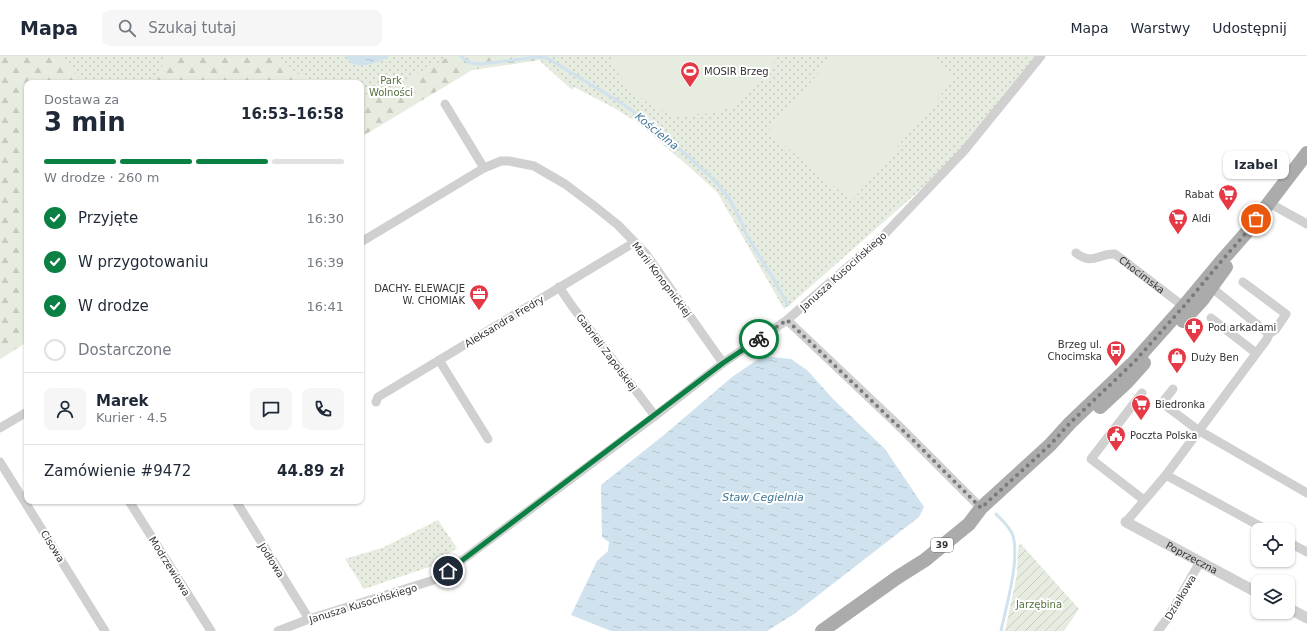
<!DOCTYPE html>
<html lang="pl">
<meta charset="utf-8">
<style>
:root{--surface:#fff;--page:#f6f6f7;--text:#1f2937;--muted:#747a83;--line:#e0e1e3;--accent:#0b8043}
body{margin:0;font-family:"DejaVu Sans",sans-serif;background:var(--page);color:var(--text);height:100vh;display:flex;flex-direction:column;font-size:15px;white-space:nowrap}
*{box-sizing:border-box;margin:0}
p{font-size:13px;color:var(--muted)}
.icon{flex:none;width:22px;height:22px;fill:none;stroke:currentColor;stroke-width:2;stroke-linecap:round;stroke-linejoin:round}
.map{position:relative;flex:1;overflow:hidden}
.sheet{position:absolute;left:24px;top:24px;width:340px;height:424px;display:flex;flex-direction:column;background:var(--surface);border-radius:8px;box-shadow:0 1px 3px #0004}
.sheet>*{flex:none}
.buttons{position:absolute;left:1251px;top:467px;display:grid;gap:8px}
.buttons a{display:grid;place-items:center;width:44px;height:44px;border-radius:8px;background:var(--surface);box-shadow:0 1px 3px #0004;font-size:20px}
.pin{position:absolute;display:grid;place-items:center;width:34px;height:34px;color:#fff;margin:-17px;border:2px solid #fff;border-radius:50%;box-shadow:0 1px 4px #0007}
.courier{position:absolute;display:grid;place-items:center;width:40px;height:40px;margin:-20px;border:3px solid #0b8043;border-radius:50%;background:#fff;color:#222;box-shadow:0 1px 5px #0007}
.bubble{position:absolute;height:28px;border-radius:8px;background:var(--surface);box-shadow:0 1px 3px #0004;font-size:13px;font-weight:600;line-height:28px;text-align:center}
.headline em{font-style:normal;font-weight:600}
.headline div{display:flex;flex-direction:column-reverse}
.headline{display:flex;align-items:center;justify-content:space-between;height:68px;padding:0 20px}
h1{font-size:26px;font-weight:600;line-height:30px}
.bar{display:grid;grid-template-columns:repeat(4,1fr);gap:6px 4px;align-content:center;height:48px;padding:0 20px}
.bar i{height:5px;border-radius:3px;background:var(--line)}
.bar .selected{background:var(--accent)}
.bar p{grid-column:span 4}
.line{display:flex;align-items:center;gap:10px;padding:0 20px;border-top:1px solid var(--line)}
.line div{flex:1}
.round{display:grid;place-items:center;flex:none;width:42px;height:42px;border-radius:8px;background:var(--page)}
ol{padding:0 20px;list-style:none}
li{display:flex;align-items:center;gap:12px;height:44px}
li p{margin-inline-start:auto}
li .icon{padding:4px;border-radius:50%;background:var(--accent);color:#fff;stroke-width:4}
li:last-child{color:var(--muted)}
li i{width:22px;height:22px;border:2px solid var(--line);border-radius:50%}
header{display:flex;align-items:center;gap:24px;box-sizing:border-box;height:56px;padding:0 20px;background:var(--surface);border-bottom:1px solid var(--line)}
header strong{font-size:19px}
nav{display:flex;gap:22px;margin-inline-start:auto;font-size:14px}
.search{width:280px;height:36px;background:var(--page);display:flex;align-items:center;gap:10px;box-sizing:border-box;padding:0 14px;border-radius:8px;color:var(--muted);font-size:15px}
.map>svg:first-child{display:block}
.grass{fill:url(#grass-dots)}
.forest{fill:url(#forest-firs)}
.garden{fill:url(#garden-furrows)}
.pitch{fill:#e6ecdf}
.water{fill:url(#water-ripples)}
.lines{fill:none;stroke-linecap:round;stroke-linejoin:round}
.stream{stroke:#cfe2ee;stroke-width:3}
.minor{stroke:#d0d0d0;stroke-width:9}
.tertiary{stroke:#d0d0d0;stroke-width:11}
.primary{stroke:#ababab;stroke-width:14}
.done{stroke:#7a7a7a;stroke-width:4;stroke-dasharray:0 7.2}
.route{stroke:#0b8043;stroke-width:5}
.labels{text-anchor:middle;stroke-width:4;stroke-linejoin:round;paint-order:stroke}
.shield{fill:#fff;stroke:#707070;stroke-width:1}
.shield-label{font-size:9px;font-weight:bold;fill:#333}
.poi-label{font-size:10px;fill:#333;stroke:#fff;text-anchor:start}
.park-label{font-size:10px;fill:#56703f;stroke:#fff}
.street-label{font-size:10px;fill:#333;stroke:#fff}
.water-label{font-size:11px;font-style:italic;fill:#3f7597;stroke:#fff}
</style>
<header>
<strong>Mapa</strong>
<div class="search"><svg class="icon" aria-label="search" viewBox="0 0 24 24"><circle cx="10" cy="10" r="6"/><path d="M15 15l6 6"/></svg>Szukaj tutaj</div>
<nav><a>Mapa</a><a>Warstwy</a><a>Udostępnij</a></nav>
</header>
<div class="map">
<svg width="1307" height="575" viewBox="0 0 1307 575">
<defs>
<pattern id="grass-dots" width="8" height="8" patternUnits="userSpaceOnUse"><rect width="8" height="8" fill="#e6ecdf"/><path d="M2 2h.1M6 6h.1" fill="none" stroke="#c6cbc0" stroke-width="1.8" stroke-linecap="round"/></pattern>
<pattern id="forest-firs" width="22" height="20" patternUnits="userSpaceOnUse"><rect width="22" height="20" fill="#e6ecdf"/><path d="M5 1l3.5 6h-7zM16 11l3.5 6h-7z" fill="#c6cbc0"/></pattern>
<pattern id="garden-furrows" width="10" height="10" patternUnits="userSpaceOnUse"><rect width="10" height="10" fill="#e6ecdf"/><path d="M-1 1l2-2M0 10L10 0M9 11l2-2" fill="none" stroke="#c6cbc0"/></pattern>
<pattern id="water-ripples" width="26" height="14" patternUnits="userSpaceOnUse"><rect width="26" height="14" fill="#cfe2ee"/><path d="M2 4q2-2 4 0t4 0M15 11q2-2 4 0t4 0" fill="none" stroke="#b2c2cd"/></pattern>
</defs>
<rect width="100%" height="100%" fill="#fff"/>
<path class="grass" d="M 0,0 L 1041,0 L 964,95 L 792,247 L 784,253 L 717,136 L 679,102 L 635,65 L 616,53 L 574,31 L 572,34 L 539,4 L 472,14 L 361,81 L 361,27 L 27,27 L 27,286 L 0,303 Z
M 438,464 L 457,492 L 429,511 L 364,533 L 345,503 L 382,492 Z"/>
<path class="forest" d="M 0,0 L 57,0 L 84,27 L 27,27 L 27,286 L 0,303 Z
M 168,0 L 275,0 L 306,24 L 316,27 L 156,27 L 161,12 Z
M 450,0 L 542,0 L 539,4 L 472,14 L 361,81 L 361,38 L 374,40 L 399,28 Z"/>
<path class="garden" d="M 1020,487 L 1079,553 L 1064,575 L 1005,575 L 1017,518 L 1018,494 Z"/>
<path class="pitch" d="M 610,0 L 779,0 C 767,15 748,42 731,51 C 722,56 710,58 699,58 C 691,59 680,61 672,59 C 667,57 662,54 658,52 C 635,41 619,25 610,0 Z
M 833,0 L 931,0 L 956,21 L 852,145 L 768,76 Z"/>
<path class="water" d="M 346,0 L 390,0 C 379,7 352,17 346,0 Z
M 763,300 L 791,303 L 807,314 L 834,344 L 885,393 L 924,451 L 919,461 L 794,558 L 767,575 L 611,575 L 571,559 L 597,505 L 608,495 L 609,486 L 602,481 L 601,429 L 664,379 L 732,321 Z"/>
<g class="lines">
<path class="stream" d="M 461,0 L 464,3 L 470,7 L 481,8 L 538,1 L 547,2 L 623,48 L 641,61 L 662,77 L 713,123 L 729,142 L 741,165 L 747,180 L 773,222 L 788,249
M 996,458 C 1002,464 1011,472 1013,480 C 1020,505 1006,550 1001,575"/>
<g class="minor">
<path d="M 445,48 L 484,112"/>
<path d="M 1269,147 L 1307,168"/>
<path d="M 361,186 L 484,112 L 501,105 L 509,105 L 534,110 L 565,128 L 593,149 L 618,169 L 646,198 L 723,307"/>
<path id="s1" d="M 1076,197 C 1093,210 1098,197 1115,198 L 1187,253"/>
<path d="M 1243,226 L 1286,258 L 1276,273 L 1269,278"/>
<path d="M 559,231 L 572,250 L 655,360"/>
<path d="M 1212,232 L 1269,278"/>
<path d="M 1211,262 L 1256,297"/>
<path d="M 787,264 L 899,370 L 981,452"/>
<path d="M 439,304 L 488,383"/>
<path d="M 1173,333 L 1162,347 L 1198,374 L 1307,437"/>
<path d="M 1142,337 L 1091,403 L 1144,444"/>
<path d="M 376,346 L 378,341 L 635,186"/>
<path d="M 0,372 L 27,356"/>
<path d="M 0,406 L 105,575"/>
<path d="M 1166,419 L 1267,474"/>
<path d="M 129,445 L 211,575"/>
<path d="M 236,445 L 309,563"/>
<path d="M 1126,466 L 1166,419 L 1267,283 L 1269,278"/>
<path d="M 1288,486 L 1307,496"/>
<path d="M 278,575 L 309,563 L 437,523 L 655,360 L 723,307 L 787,264 L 881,182 L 964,95 L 1041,0"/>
<path d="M 1158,575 L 1169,560 L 1200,506"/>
</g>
<g class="tertiary">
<path id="s2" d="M 1126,466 L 1258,537"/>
<path d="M 1288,552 L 1307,562"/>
</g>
<path class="primary" d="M 1183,265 L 1203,243 L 1226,211
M 1100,351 L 1127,326 L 1144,307
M 822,575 L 898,521 L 925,504 L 969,468 L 981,452 L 1050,389 L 1070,367 L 1135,305 L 1184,250 L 1224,202 L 1246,177 L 1307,97"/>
</g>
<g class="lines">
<path class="done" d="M 759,283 L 787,264 L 918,389 L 981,452 L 1050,389 L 1070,367 L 1135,305 L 1184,250 L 1224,202 L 1246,177 L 1256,163"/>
<path class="route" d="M 448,515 L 723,307 L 759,283"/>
</g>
<defs>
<g id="stadium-pin" transform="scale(1)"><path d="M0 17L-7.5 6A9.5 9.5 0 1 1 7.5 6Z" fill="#e63946" stroke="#fff"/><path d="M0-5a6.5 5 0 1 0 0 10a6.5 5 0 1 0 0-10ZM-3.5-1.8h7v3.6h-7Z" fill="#fff"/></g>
<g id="supermarket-pin" transform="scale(1)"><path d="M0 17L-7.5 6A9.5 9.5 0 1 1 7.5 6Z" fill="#e63946" stroke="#fff"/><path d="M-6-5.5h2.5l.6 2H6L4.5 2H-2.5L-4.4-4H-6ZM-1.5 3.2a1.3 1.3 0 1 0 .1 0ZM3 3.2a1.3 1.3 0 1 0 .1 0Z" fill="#fff"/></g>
<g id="office-pin" transform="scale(1)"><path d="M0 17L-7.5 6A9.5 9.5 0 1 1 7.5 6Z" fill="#e63946" stroke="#fff"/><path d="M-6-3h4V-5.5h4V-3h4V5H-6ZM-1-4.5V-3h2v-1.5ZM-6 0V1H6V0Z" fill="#fff"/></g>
<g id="pharmacy-pin" transform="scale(1)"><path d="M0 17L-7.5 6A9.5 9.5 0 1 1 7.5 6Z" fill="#e63946" stroke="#fff"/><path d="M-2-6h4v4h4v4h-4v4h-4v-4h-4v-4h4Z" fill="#fff"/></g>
<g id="bus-pin" transform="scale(1)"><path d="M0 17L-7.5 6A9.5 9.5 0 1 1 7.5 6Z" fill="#e63946" stroke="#fff"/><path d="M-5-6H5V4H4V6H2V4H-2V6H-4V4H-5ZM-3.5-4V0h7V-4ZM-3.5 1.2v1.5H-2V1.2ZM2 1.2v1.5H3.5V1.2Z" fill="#fff"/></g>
<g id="shop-pin" transform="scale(1)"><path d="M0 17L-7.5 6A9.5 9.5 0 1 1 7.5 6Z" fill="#e63946" stroke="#fff"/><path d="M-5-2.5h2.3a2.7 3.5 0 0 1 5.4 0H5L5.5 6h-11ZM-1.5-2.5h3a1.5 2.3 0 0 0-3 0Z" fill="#fff"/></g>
<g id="civic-pin" transform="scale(1)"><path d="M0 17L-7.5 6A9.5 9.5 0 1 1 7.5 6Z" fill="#e63946" stroke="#fff"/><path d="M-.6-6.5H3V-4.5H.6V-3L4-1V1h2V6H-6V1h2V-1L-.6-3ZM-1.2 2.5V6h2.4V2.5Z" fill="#fff"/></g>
</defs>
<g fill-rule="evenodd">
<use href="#stadium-pin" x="690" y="15"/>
<use href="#supermarket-pin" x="1228" y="138"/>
<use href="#supermarket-pin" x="1178" y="162"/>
<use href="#office-pin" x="479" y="238"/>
<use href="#pharmacy-pin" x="1194" y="271"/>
<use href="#bus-pin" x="1116" y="294"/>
<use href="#shop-pin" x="1177" y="301"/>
<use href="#supermarket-pin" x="1141" y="348"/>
<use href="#civic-pin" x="1116" y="379"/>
</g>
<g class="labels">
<rect class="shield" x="931" y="482" width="22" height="14" rx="3"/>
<g class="shield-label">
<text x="942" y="492">39</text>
</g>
<g class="poi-label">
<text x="704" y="19">MOSIR Brzeg</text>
<text x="1214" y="142" text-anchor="end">Rabat</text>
<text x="1192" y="166">Aldi</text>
<text x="465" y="236" text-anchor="end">DACHY- ELEWACJE<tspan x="465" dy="12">W. CHOMIAK</tspan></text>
<text x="1208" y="275">Pod arkadami</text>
<text x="1102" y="292" text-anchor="end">Brzeg ul.<tspan x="1102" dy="12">Chocimska</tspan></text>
<text x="1191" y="305">Duży Ben</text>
<text x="1155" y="352">Biedronka</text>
<text x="1130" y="383">Poczta Polska</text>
</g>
<g class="park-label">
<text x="391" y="28">Park<tspan x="391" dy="12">Wolności</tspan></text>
<text x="1039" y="552">Jarzębina</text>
</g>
<g class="street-label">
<text transform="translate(843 215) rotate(-42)" y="4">Janusza Kusocińskiego</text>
<text dy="4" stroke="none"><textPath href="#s1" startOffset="75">Chocimska</textPath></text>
<text transform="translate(662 223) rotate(53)" y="4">Marii Konopnickiej</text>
<text transform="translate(504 265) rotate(-31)" y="4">Aleksandra Fredry</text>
<text transform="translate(607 296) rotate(53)" y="4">Gabrieli Zapolskiej</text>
<text transform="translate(53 490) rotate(58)" y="4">Cisowa</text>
<text dy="4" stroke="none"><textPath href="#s2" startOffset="75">Poprzeczna</textPath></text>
<text transform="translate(272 504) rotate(58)" y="4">Jodłowa</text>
<text transform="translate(170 510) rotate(58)" y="4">Modrzewiowa</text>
<text transform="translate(1180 541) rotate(-59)" y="4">Działkowa</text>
<text transform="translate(363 547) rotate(-17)" y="4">Janusza Kusocińskiego</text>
</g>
<g class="water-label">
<text transform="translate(657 75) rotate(39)" y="4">Kościelna</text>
<text x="763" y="445">Staw Cegielnia</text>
</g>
</g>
</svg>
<div class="buttons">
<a><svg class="icon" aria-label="locate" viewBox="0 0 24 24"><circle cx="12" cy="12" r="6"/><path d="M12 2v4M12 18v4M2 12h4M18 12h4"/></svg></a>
<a><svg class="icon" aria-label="layers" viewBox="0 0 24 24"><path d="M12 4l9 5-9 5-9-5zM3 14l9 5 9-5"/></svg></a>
</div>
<div class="pin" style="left:1256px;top:163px;background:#ea580c"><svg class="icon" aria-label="bag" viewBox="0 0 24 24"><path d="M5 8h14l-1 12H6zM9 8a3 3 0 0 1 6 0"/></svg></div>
<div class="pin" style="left:448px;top:515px;background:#1f2937"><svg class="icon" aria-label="home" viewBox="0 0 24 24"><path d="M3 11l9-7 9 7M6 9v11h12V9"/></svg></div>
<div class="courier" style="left:759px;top:283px"><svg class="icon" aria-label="bike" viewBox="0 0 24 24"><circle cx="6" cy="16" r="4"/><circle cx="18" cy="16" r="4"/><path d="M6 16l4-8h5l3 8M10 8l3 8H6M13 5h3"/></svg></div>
<div class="bubble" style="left:1223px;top:95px;width:66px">Izabel</div>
<section class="sheet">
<div class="headline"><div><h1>3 min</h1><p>Dostawa za</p></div><em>16:53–16:58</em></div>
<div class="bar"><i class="selected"></i><i class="selected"></i><i class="selected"></i><i></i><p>W drodze · 260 m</p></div>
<ol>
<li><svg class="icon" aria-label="check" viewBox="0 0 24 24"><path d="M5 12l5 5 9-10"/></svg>Przyjęte<p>16:30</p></li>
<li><svg class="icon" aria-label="check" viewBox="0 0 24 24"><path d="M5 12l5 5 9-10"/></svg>W przygotowaniu<p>16:39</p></li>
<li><svg class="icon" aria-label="check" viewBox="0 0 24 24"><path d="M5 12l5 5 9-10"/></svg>W drodze<p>16:41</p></li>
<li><i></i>Dostarczone</li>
</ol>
<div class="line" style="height:72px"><a class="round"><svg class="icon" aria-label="person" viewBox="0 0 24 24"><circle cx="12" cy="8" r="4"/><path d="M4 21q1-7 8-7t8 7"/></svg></a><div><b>Marek</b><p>Kurier · 4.5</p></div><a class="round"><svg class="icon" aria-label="chat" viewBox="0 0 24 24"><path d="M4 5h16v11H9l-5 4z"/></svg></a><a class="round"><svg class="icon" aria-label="phone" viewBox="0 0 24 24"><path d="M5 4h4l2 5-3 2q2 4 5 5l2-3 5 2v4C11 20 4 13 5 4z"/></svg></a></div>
<div class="line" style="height:52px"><div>Zamówienie #9472</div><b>44.89 zł</b></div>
</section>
</div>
